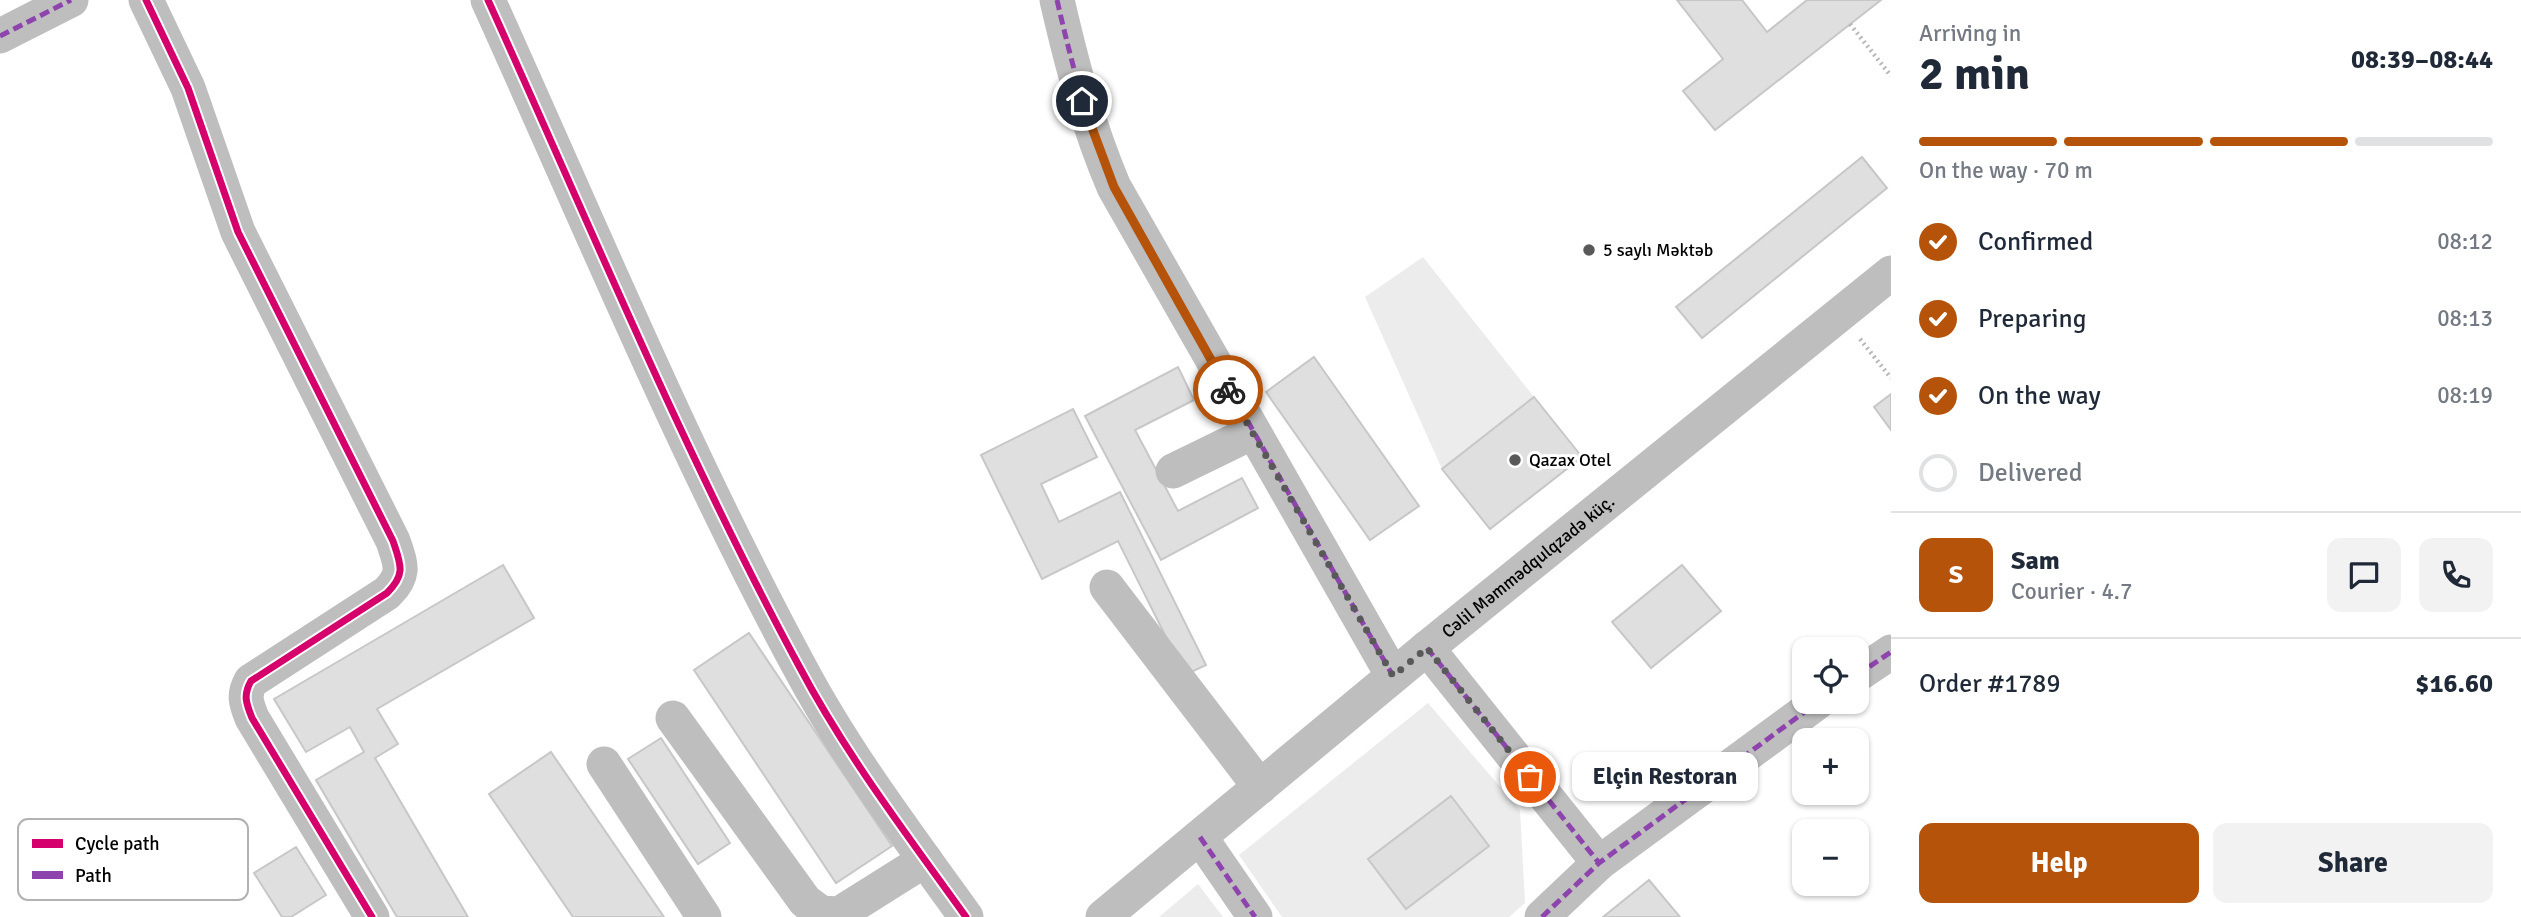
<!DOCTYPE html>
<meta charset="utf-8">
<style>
:root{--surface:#fff;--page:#f2f2f3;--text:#1f2937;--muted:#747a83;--line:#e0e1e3;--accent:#b45309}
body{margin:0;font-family:Signika,sans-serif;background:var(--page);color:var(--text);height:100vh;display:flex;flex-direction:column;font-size:26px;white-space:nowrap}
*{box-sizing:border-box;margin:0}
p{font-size:23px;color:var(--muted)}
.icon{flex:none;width:38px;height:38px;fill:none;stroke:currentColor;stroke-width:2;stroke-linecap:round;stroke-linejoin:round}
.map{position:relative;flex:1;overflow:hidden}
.drawer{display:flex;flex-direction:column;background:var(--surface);width:630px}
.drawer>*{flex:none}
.buttons{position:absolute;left:1792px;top:637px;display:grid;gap:14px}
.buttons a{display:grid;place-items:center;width:77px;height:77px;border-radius:14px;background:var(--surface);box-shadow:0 2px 5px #0004;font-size:35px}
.pin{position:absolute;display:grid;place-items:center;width:60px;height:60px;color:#fff;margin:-30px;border:4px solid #fff;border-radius:50%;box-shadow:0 2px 7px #0007}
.courier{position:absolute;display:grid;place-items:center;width:70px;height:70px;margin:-35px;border:5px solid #b45309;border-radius:50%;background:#fff;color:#222;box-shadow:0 2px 9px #0007}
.bubble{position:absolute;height:49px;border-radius:14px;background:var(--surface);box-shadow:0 2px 5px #0004;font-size:23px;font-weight:700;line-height:49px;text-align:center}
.head em{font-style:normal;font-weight:700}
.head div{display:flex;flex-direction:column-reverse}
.head{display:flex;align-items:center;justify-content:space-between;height:119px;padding:0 28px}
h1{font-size:46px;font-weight:700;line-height:52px}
.bar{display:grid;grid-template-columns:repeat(4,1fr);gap:10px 7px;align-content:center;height:84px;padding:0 28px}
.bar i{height:9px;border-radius:5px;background:var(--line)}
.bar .on{background:var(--accent)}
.bar p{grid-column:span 4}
.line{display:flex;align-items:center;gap:18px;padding:0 28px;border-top:2px solid var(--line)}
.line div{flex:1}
.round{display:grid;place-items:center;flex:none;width:74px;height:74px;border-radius:14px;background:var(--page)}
ol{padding:0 28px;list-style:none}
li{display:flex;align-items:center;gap:21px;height:77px}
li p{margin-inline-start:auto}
li .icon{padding:7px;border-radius:50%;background:var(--accent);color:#fff;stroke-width:4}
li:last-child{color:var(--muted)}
li i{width:38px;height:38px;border:4px solid var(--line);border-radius:50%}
.button{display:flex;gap:14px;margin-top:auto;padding:14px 28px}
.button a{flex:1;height:80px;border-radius:14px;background:var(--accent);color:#fff;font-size:28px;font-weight:700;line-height:80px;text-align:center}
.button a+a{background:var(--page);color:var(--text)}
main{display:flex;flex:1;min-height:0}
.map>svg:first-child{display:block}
.green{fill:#ececec}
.building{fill:#dfdfdf;stroke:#c7c7c7;stroke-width:2}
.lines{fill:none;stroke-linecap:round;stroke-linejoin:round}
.path{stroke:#b9b9b9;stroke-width:4.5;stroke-dasharray:2 3.5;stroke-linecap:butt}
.minor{stroke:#bebebe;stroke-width:35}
.quiet{stroke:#8e44ad;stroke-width:5;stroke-dasharray:10 5;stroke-linecap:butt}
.cycleway-casing{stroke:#fff;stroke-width:11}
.cycleway{stroke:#d6006c;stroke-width:7}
.done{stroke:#595959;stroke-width:7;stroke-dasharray:0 12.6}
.route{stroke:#b45309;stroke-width:9}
.poi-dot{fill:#595959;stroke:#fff;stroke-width:2.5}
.labels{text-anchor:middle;stroke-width:6;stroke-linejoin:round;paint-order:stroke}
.poi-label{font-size:18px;fill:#000;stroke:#fff;text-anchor:start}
.street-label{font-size:18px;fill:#000;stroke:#fff}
.key{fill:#fff;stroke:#b2b2b2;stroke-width:2}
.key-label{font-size:19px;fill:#000}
</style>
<main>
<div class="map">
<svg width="1891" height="917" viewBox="0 0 1891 917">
<rect width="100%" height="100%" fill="#fff"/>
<path class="green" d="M 1423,257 L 1534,397 L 1442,469 L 1365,297 Z
M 1428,703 L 1520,810 L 1525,903 L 1509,917 L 1282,917 L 1239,855 Z
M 1198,884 L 1223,917 L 1159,917 Z"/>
<path class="building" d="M 1677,0 L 1742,0 L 1767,32 L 1807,0 L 1881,0 L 1715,130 L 1683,91 L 1723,59 Z
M 1862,157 L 1887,188 L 1702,338 L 1676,307 Z
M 1314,357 L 1419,506 L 1370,540 L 1266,392 Z
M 1178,367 L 1194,400 L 1135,430 L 1178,511 L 1242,478 L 1258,508 L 1161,560 L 1085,416 Z
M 1891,394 L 1891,430 L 1874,407 Z
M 1534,397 L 1582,457 L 1490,529 L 1442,469 Z
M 1073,409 L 1097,457 L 1041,484 L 1059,522 L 1120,492 L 1206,665 L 1185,675 L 1118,541 L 1042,579 L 981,455 Z
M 503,565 L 534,618 L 377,709 L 398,744 L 375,758 L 468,917 L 397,917 L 316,780 L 364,752 L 350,727 L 306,752 L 274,699 Z
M 1682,565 L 1721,611 L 1651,668 L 1612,622 Z
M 749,633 L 892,846 L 836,883 L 694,670 Z
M 661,738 L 730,843 L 698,864 L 628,759 Z
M 551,752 L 664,917 L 573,917 L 489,794 Z
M 1451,796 L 1489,846 L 1406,909 L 1368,859 Z
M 296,847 L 326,895 L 291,917 L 282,917 L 254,873 Z
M 1649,880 L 1680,917 L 1603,917 Z"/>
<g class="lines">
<path class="path" d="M 1850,24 L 1891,76
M 1860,339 L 1891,378"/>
<g class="minor">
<path d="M 146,0 L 188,88 L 238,232 L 393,541 C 401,565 406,574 387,593 L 251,681 C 243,695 246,703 252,718 L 372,917"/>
<path d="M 488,0 C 589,223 683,451 799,666 C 846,755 908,836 966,917"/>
<path d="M 1057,0 C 1072,65 1088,126 1114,187 L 1393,676"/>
<path d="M 0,36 L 71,0"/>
<path d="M 1173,471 L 1253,432"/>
<path d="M 1107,587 L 1260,787"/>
<path d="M 1427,648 L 1599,863"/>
<path d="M 1857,675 L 1891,652"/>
<path d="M 673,718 L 805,901 L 821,913 L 839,914 L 925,860"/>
<path d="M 604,764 L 704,917"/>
<path d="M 1200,837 L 1255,917"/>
<path id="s1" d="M 1103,917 L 1427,648 L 1891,273"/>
<path d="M 1542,917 L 1599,863 L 1818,702"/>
</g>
<path class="quiet" d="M 1057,0 C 1072,65 1088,126 1114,187 L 1393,676
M 0,36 L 71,0
M 1427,648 L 1599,863
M 1857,675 L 1891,652
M 1200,837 L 1255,917
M 1542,917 L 1599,863 L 1818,702"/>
<g class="cycleway-casing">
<path id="cycleway" d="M 146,0 L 188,88 L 238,232 L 393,541 C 401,565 406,574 387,593 L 251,681 C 243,695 246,703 252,718 L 372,917
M 488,0 C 589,223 683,451 799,666 C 846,755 908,836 966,917"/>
</g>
<use href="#cycleway" class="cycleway"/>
</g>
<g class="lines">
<path class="done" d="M 1228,390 L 1393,676 L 1427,648 L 1530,777"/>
<path class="route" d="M 1082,101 L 1114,187 L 1228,390"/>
</g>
<g class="poi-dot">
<circle cx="1589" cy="250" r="7"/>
<circle cx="1515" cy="460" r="7"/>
</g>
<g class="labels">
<g class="poi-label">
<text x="1603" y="256">5 saylı Məktəb</text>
<text x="1529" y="466">Qazax Otel</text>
</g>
<g class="street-label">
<text dy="6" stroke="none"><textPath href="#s1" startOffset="551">Cəlil Məmmədqulqzadə küç.</textPath></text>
</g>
</g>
<rect x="18" y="819" width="230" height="81" rx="10" class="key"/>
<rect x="32" y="839" width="31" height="9" fill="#d6006c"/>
<rect x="32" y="871" width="31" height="8" fill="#8e44ad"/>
<g class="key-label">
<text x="75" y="850">Cycle path</text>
<text x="75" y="882">Path</text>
</g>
</svg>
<div class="buttons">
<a><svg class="icon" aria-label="locate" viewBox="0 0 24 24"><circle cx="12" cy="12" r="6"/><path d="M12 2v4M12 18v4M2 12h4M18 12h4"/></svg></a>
<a>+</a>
<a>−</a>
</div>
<div class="pin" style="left:1530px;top:777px;background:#ea580c"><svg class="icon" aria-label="bag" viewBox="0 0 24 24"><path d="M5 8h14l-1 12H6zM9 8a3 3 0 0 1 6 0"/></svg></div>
<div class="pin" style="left:1082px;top:101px;background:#1f2937"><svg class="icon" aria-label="home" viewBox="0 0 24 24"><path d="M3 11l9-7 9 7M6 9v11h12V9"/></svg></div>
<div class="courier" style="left:1228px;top:390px"><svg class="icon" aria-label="bike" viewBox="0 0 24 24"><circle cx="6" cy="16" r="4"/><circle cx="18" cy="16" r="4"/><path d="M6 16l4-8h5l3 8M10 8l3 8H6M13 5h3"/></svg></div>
<div class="bubble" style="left:1572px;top:752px;width:186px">Elçin Restoran</div>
</div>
<section class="drawer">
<div class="head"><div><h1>2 min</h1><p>Arriving in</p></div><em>08:39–08:44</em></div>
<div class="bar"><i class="on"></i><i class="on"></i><i class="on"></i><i></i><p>On the way · 70 m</p></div>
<ol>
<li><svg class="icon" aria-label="check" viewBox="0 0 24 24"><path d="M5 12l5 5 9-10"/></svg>Confirmed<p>08:12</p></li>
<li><svg class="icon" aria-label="check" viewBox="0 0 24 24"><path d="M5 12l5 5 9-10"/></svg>Preparing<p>08:13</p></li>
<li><svg class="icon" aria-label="check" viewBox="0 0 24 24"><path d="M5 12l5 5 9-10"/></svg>On the way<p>08:19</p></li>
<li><i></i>Delivered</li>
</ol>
<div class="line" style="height:126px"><b class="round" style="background:var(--accent);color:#fff">S</b><div><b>Sam</b><p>Courier · 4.7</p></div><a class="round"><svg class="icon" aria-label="chat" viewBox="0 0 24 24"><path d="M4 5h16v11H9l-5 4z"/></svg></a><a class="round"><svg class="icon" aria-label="phone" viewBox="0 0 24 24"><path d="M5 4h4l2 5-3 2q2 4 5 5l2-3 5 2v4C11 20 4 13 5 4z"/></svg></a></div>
<div class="line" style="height:91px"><div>Order #1789</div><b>$16.60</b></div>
<div class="button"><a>Help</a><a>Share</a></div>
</section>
</main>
